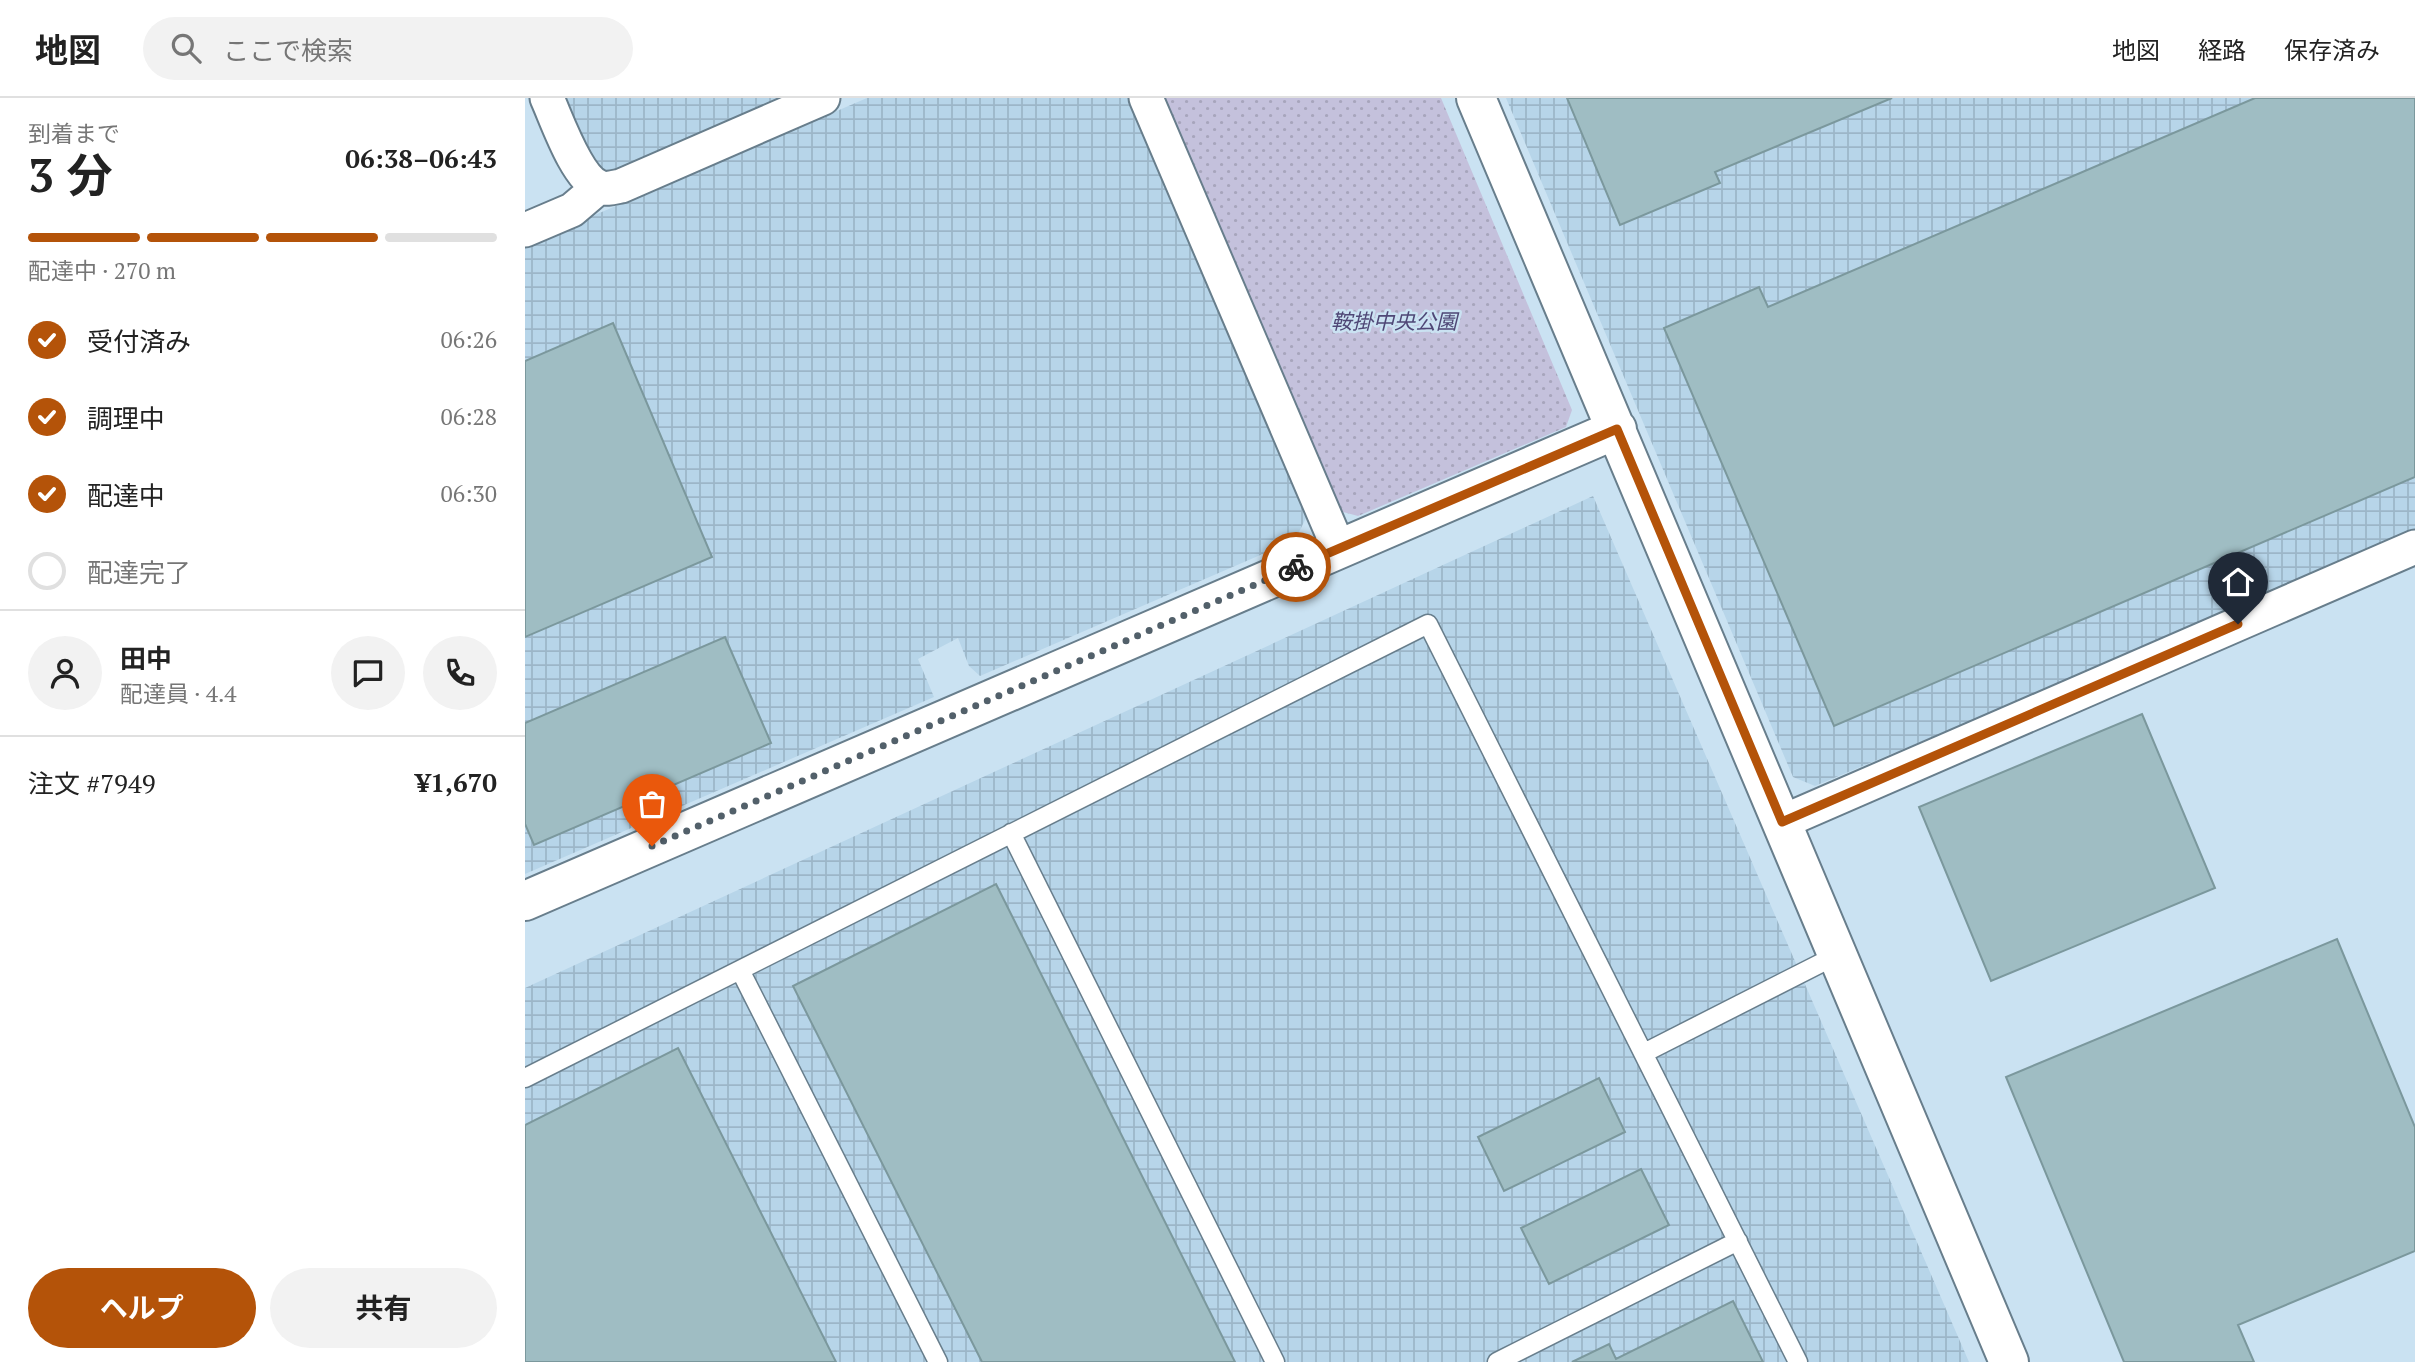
<!DOCTYPE html>
<html lang="ja">
<meta charset="utf-8">
<style>
:root{--surface:#fff;--page:#f2f2f2;--text:#222;--muted:#767676;--line:#e0e0e0;--accent:#b45309}
body{margin:0;font-family:"PT Serif","Noto Sans JP",serif;background:var(--page);color:var(--text);height:100vh;display:flex;flex-direction:column;font-size:26px;white-space:nowrap}
*{box-sizing:border-box;margin:0}
p{font-size:23px;color:var(--muted)}
.icon{flex:none;width:38px;height:38px;fill:none;stroke:currentColor;stroke-width:2;stroke-linecap:round;stroke-linejoin:round}
.map{position:relative;flex:1;overflow:hidden}
.drawer{display:flex;flex-direction:column;background:var(--surface);width:525px}
.drawer>*{flex:none}
.pin{position:absolute;display:grid;place-items:center;width:60px;height:60px;color:#fff;margin:-72px -30px;border-radius:50% 50% 50% 0;rotate:-45deg;box-shadow:0 0 7px #0007}
.pin .icon{rotate:45deg}
.courier{position:absolute;display:grid;place-items:center;width:70px;height:70px;margin:-35px;border:5px solid #b45309;border-radius:50%;background:#fff;color:#222;box-shadow:0 2px 9px #0007}
.overview em{font-style:normal;font-weight:700}
.overview div{display:flex;flex-direction:column-reverse}
.overview{display:flex;align-items:center;justify-content:space-between;height:119px;padding:0 28px}
h1{font-size:46px;font-weight:700;line-height:52px}
.bar{display:grid;grid-template-columns:repeat(4,1fr);gap:10px 7px;align-content:center;height:84px;padding:0 28px}
.bar i{height:9px;border-radius:5px;background:var(--line)}
.bar .on{background:var(--accent)}
.bar p{grid-column:span 4}
.line{display:flex;align-items:center;gap:18px;padding:0 28px;border-top:2px solid var(--line)}
.line div{flex:1}
.round{display:grid;place-items:center;flex:none;width:74px;height:74px;border-radius:37px;background:var(--page)}
ol{padding:0 28px;list-style:none}
li{display:flex;align-items:center;gap:21px;height:77px}
li p{margin-inline-start:auto}
li .icon{padding:7px;border-radius:50%;background:var(--accent);color:#fff;stroke-width:4}
li:last-child{color:var(--muted)}
li i{width:38px;height:38px;border:4px solid var(--line);border-radius:50%}
.cta{display:flex;gap:14px;margin-top:auto;padding:14px 28px}
.cta a{flex:1;height:80px;border-radius:42px;background:var(--accent);color:#fff;font-size:28px;font-weight:700;line-height:80px;text-align:center}
.cta a+a{background:var(--page);color:var(--text)}
header{display:flex;align-items:center;gap:42px;box-sizing:border-box;height:98px;padding:0 35px;background:var(--surface);border-bottom:2px solid var(--line)}
header strong{font-size:33px}
nav{display:flex;gap:38px;margin-inline-start:auto;font-size:24px}
.search{width:490px;height:63px;background:var(--page);display:flex;align-items:center;gap:18px;box-sizing:border-box;padding:0 24px;border-radius:38px;color:var(--muted);font-size:26px}
main{display:flex;flex:1;min-height:0}
.map>svg:first-child{display:block}
.industrial{fill:url(#industrial-grid)}
.park{fill:url(#park-dots)}
.building{fill:#9fbdc3;stroke:#7b989d;stroke-width:2}
.lines{fill:none;stroke-linecap:round;stroke-linejoin:round}
.service-casing{stroke:#687e8c;stroke-width:21}
.minor-casing{stroke:#687e8c;stroke-width:37}
.tertiary-casing{stroke:#687e8c;stroke-width:42}
.service{stroke:#fff;stroke-width:18}
.minor{stroke:#fff;stroke-width:33}
.tertiary{stroke:#fff;stroke-width:38}
.done{stroke:#52606a;stroke-width:7;stroke-dasharray:0 12.6}
.route{stroke:#b45309;stroke-width:9}
.labels{text-anchor:middle;stroke-width:5;stroke-linejoin:round;paint-order:stroke}
.park-label{font-size:21px;font-style:italic;fill:#4f4776;stroke:#cae2f2}
</style>
<header>
<strong>地図</strong>
<div class="search"><svg class="icon" aria-label="search" viewBox="0 0 24 24"><circle cx="10" cy="10" r="6"/><path d="M15 15l6 6"/></svg>ここで検索</div>
<nav><a>地図</a><a>経路</a><a>保存済み</a></nav>
</header>
<main>
<section class="drawer">
<div class="overview"><div><h1>3 分</h1><p>到着まで</p></div><em>06:38–06:43</em></div>
<div class="bar"><i class="on"></i><i class="on"></i><i class="on"></i><i></i><p>配達中 · 270 m</p></div>
<ol>
<li><svg class="icon" aria-label="check" viewBox="0 0 24 24"><path d="M5 12l5 5 9-10"/></svg>受付済み<p>06:26</p></li>
<li><svg class="icon" aria-label="check" viewBox="0 0 24 24"><path d="M5 12l5 5 9-10"/></svg>調理中<p>06:28</p></li>
<li><svg class="icon" aria-label="check" viewBox="0 0 24 24"><path d="M5 12l5 5 9-10"/></svg>配達中<p>06:30</p></li>
<li><i></i>配達完了</li>
</ol>
<div class="line" style="height:126px"><a class="round"><svg class="icon" aria-label="person" viewBox="0 0 24 24"><circle cx="12" cy="8" r="4"/><path d="M4 21q1-7 8-7t8 7"/></svg></a><div><b>田中</b><p>配達員 · 4.4</p></div><a class="round"><svg class="icon" aria-label="chat" viewBox="0 0 24 24"><path d="M4 5h16v11H9l-5 4z"/></svg></a><a class="round"><svg class="icon" aria-label="phone" viewBox="0 0 24 24"><path d="M5 4h4l2 5-3 2q2 4 5 5l2-3 5 2v4C11 20 4 13 5 4z"/></svg></a></div>
<div class="line" style="height:91px"><div>注文 #7949</div><b>¥1,670</b></div>
<div class="cta"><a>ヘルプ</a><a>共有</a></div>
</section>
<div class="map">
<svg width="1890" height="1264" viewBox="0 0 1890 1264">
<defs>
<pattern id="industrial-grid" width="8" height="8" patternUnits="userSpaceOnUse" patternTransform="scale(1.75)"><rect width="8" height="8" fill="#b7d5e9"/><path d="M0 4h8M4 0v8" fill="none" stroke="#9cb6c8"/></pattern>
<pattern id="park-dots" width="8" height="8" patternUnits="userSpaceOnUse" patternTransform="scale(1.75)"><rect width="8" height="8" fill="#c4c1dc"/><path d="M2 2h.1M6 6h.1" fill="none" stroke="#a7a5bc" stroke-width="1.8" stroke-linecap="round"/></pattern>
</defs>
<rect width="100%" height="100%" fill="#cae2f2"/>
<path class="industrial" d="M 30,0 L 259,0 L 82,76 L 57,63 Z
M 342,0 L 609,0 L 782,418 L 770,442 L 455,578 L 444,568 L 433,540 L 393,561 L 409,599 L 0,776 L 0,147 Z
M 981,0 L 1890,0 L 1890,437 L 1290,688 L 1268,679 Z
M 1068,398 L 1444,1264 L 0,1264 L 0,890 Z"/>
<path class="park" d="M 635,0 L 916,0 L 1047,312 L 1041,329 L 833,418 L 807,411 Z"/>
<path class="building" d="M 1042,0 L 1367,0 L 1190,74 L 1195,85 L 1095,127 Z
M 1730,0 L 1890,0 L 1890,379 L 1309,628 L 1139,230 L 1234,189 L 1243,209 Z
M 88,225 L 187,459 L 0,539 L 0,263 Z
M 200,539 L 246,645 L 9,747 L 0,726 L 0,625 Z
M 1617,616 L 1690,790 L 1466,883 L 1394,709 Z
M 471,786 L 710,1264 L 457,1264 L 268,888 Z
M 1812,841 L 1890,1029 L 1890,1153 L 1713,1227 L 1729,1264 L 1599,1264 L 1481,979 Z
M 153,950 L 311,1264 L 0,1264 L 0,1027 Z
M 1074,980 L 1100,1034 L 979,1093 L 953,1039 Z
M 1116,1071 L 1144,1127 L 1024,1186 L 996,1130 Z
M 1208,1203 L 1238,1264 L 1047,1264 L 1084,1246 L 1091,1261 Z"/>
<g class="lines">
<g class="service-casing">
<path id="service" d="M 486,735 L 750,1264
M 215,872 L 413,1264
M 1119,955 L 1312,857
M 0,980 L 903,526 L 1273,1264
M 972,1264 L 1213,1143"/>
</g>
<g class="minor-casing">
<path id="minor" d="M 22,0 C 32,22 51,79 74,89 C 81,92 90,89 96,88 L 298,0
M 621,0 L 814,451
M 0,132 L 47,112 L 74,89
M 1257,724 L 1890,449"/>
</g>
<g class="tertiary-casing">
<path id="tertiary" d="M 951,0 L 1484,1264
M 0,803 L 1092,331"/>
</g>
<use href="#service" class="service"/>
<use href="#minor" class="minor"/>
<use href="#tertiary" class="tertiary"/>
</g>
<g class="lines">
<path class="done" d="M 127,748 L 771,469"/>
<path class="route" d="M 771,469 L 1092,331 L 1257,724 L 1713,526"/>
</g>
<g class="labels">
<g class="park-label">
<text x="869" y="231">鞍掛中央公園</text>
</g>
</g>
</svg>
<div class="pin" style="left:127px;top:748px;background:#ea580c"><svg class="icon" aria-label="bag" viewBox="0 0 24 24"><path d="M5 8h14l-1 12H6zM9 8a3 3 0 0 1 6 0"/></svg></div>
<div class="pin" style="left:1713px;top:526px;background:#1f2937"><svg class="icon" aria-label="home" viewBox="0 0 24 24"><path d="M3 11l9-7 9 7M6 9v11h12V9"/></svg></div>
<div class="courier" style="left:771px;top:469px"><svg class="icon" aria-label="bike" viewBox="0 0 24 24"><circle cx="6" cy="16" r="4"/><circle cx="18" cy="16" r="4"/><path d="M6 16l4-8h5l3 8M10 8l3 8H6M13 5h3"/></svg></div>
</div>
</main>
